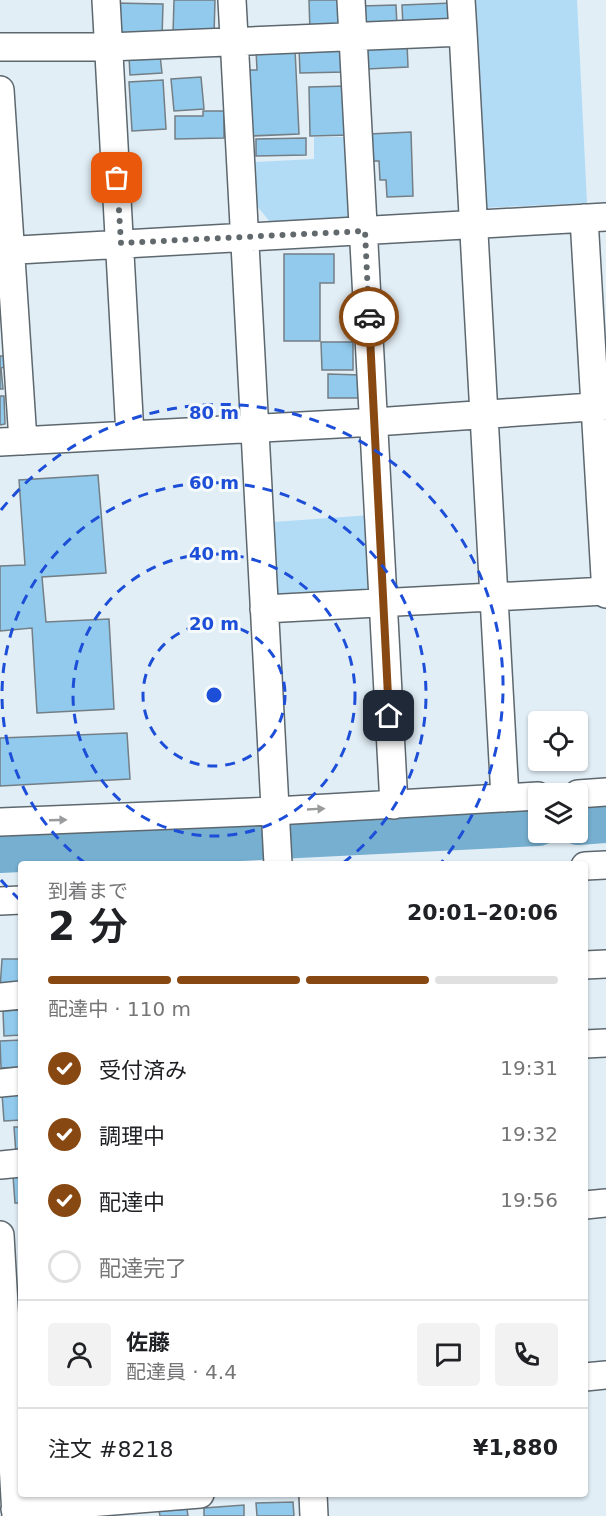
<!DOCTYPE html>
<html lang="ja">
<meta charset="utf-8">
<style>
:root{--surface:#fff;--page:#f2f2f2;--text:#202124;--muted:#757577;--line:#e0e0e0;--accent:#884811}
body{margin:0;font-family:"DejaVu Sans","Noto Sans JP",sans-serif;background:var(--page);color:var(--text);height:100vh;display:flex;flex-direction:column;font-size:22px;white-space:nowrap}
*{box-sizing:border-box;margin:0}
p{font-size:20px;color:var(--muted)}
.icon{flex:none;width:33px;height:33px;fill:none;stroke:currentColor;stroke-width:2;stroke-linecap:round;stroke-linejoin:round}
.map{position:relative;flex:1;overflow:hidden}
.details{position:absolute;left:18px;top:861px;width:570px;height:636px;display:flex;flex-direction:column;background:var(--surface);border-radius:6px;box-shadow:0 2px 4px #0004}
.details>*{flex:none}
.controls{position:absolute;left:528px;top:711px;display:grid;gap:12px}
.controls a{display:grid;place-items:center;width:60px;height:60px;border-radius:6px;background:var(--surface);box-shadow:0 2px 4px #0004;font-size:30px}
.pin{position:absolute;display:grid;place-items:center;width:51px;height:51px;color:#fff;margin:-26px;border-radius:12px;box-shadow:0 3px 9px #0006}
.courier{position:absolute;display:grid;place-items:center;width:60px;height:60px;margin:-30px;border:4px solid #884811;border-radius:50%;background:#fff;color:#222;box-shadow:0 2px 8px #0007}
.summary em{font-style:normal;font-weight:600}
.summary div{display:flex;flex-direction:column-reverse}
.summary{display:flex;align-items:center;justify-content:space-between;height:102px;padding:0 30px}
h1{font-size:39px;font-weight:600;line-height:45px}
.bar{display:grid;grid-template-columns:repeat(4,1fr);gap:9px 6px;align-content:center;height:72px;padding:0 30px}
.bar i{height:8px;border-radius:4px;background:var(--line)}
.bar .selected{background:var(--accent)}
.bar p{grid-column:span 4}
.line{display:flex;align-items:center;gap:15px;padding:0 30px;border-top:2px solid var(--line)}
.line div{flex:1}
.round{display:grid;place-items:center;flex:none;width:63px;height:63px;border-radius:6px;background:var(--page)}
ol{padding:0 30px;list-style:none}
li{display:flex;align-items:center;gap:18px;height:66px}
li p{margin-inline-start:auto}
li .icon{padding:6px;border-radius:50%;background:var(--accent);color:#fff;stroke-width:4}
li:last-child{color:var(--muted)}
li i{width:33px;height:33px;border:3px solid var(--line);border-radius:50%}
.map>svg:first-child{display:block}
.green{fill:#b2dcf6}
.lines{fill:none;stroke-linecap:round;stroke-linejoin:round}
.stream{stroke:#5b849c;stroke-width:7}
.river{stroke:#76afd0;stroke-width:42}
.building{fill:#91caec;stroke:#737e85;stroke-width:1.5}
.minor-casing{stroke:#5c676e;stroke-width:30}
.minor{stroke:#fff;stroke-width:27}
.oneway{fill:#999b9c}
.done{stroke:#61696d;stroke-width:6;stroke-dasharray:0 10.8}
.route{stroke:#884811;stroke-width:8}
.ring{fill:none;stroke:#1d4ed8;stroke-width:3;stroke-dasharray:10 8}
.centre{fill:#1d4ed8;stroke:#f5fafd;stroke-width:3}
.ring-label{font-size:18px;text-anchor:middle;font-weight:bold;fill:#1d4ed8;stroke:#f5fafd;stroke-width:6;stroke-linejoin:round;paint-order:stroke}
</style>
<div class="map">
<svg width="606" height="1516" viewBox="0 0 606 1516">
<rect width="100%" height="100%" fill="#e2eef6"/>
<path class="green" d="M 471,0 L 577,0 L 587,203 L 482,208 Z
M 314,137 L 350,137 L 354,217 L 270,222 L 257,206 L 253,162 L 314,159 Z
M 371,515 L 375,597 L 278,602 L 273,522 Z"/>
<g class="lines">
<path class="stream" d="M 282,852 L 606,837
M 0,865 L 271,853"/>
<path class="river" d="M 578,824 L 606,822
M 0,852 L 538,825"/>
</g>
<path class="building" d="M 174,0 L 215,0 L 214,35 L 173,34 Z
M 309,0 L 344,0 L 346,31 L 310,32 Z
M 114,3 L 163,4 L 162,38 L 114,37 Z
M 452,3 L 453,26 L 403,28 L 402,5 Z
M 396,5 L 397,26 L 362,28 L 361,6 Z
M 407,43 L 408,67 L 367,69 L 367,44 Z
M 344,46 L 345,72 L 300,73 L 299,48 Z
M 295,49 L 299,134 L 251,136 L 248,70 L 257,70 L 256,50 Z
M 160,55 L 162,73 L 130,75 L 129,57 Z
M 201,77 L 204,109 L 174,111 L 171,79 Z
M 163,80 L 166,129 L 132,131 L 129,82 Z
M 347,86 L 350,135 L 310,136 L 309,87 Z
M 203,111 L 224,111 L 224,138 L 175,139 L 175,116 L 203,116 Z
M 411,132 L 413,196 L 387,197 L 386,180 L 380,180 L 379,161 L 369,161 L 369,134 Z
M 306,138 L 306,155 L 256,156 L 256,139 Z
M 284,254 L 334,254 L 334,283 L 320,283 L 320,341 L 284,341 Z
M 321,342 L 353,342 L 353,370 L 322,370 Z
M 0,356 L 4,356 L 5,367 L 1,368 L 3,389 L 0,389 Z
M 328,374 L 361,375 L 361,398 L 328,398 Z
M 0,396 L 4,396 L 5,424 L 0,425 Z
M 98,475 L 106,573 L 42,577 L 46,622 L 109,619 L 114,709 L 37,713 L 32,628 L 0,631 L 0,566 L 25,565 L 19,480 Z
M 127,733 L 130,779 L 0,786 L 0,738 Z
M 2,959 L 21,959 L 21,987 L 0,989 Z
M 21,1010 L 21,1035 L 4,1036 L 3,1011 Z
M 21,1040 L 21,1067 L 1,1068 L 0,1041 Z
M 21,1093 L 21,1120 L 4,1121 L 2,1094 Z
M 14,1127 L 21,1127 L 21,1154 L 16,1154 Z
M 21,1175 L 21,1203 L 15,1203 L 13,1176 Z
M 293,1502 L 294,1516 L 257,1516 L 256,1503 Z
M 244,1505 L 244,1516 L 204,1516 L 204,1508 Z
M 187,1509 L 188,1516 L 160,1516 L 159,1511 Z"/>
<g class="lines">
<g class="minor-casing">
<path id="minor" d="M 106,0 L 130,435
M 232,0 L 278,864
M 351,0 L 394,805
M 463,32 L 505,798
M 0,47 L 109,47 L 463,32 L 461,0
M 0,90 L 23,441
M 584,218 L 606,594
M 0,251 L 606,217
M 0,442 L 375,422 L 606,406
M 264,609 L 606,591
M 578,794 L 606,792
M 0,822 L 275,811 L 538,796
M 585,866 L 606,865
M 0,901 L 21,900
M 585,965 L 606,964
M 0,997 L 21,995
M 585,1044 L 606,1043
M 0,1083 L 21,1081
M 0,1165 L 21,1163
M 585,1205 L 606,1203
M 0,1235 L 16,1516
M 585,1377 L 606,1375
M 313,1494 L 314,1516
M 15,1509 L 200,1494"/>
</g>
<use href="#minor" class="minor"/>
</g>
<defs><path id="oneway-solid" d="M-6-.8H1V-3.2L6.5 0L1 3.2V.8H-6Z" transform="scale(1.5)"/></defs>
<g class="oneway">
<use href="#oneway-solid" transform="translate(316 809) rotate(-3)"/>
<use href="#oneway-solid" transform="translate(58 820) rotate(-2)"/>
</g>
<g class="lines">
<path class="done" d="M 117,178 L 121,243 L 365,231 L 369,317"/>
<path class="route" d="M 369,317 L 389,716"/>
</g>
<g class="ring">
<circle cx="214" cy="695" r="71"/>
<circle cx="214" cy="695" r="141"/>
<path d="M85 863A212 212 0 1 1 343 863"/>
<path d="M20 900A282 282 0 0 1 1 880M1 510A282 282 0 0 1 441 863"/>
</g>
<circle cx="214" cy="695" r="9" class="centre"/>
<g class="ring-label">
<text x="214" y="419">80 m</text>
<text x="214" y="489">60 m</text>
<text x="214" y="560">40 m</text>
<text x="214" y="630">20 m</text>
</g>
</svg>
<div class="controls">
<a><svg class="icon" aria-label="locate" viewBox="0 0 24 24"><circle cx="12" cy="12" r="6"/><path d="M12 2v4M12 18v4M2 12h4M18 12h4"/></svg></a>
<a><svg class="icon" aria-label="layers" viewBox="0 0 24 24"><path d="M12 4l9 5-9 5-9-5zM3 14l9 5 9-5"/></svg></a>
</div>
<div class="pin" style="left:117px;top:178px;background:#ea580c"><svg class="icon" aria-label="bag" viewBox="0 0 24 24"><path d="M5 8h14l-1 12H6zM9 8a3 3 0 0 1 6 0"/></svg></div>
<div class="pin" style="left:389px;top:716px;background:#1f2937"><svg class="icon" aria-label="home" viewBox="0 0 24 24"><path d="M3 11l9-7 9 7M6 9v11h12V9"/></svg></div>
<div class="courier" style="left:369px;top:317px"><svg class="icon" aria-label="car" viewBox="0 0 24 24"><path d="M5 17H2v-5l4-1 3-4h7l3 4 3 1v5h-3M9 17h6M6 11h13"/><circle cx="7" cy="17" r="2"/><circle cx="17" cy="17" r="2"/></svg></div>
<section class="details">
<div class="summary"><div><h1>2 分</h1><p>到着まで</p></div><em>20:01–20:06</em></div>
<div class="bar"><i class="selected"></i><i class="selected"></i><i class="selected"></i><i></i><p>配達中 · 110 m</p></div>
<ol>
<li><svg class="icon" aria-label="check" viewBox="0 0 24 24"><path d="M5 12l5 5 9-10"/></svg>受付済み<p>19:31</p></li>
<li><svg class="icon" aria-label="check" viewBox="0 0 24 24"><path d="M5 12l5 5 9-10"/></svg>調理中<p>19:32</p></li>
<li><svg class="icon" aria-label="check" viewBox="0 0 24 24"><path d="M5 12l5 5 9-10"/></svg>配達中<p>19:56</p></li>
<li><i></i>配達完了</li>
</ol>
<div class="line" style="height:108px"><a class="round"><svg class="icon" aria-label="person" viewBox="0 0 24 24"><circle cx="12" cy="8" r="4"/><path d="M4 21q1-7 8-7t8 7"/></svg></a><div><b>佐藤</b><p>配達員 · 4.4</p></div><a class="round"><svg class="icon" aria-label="chat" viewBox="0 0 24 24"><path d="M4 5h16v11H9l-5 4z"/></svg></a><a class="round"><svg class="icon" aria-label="phone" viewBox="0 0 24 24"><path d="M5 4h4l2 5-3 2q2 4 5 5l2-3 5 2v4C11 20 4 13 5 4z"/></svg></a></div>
<div class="line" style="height:78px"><div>注文 #8218</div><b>¥1,880</b></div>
</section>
</div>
